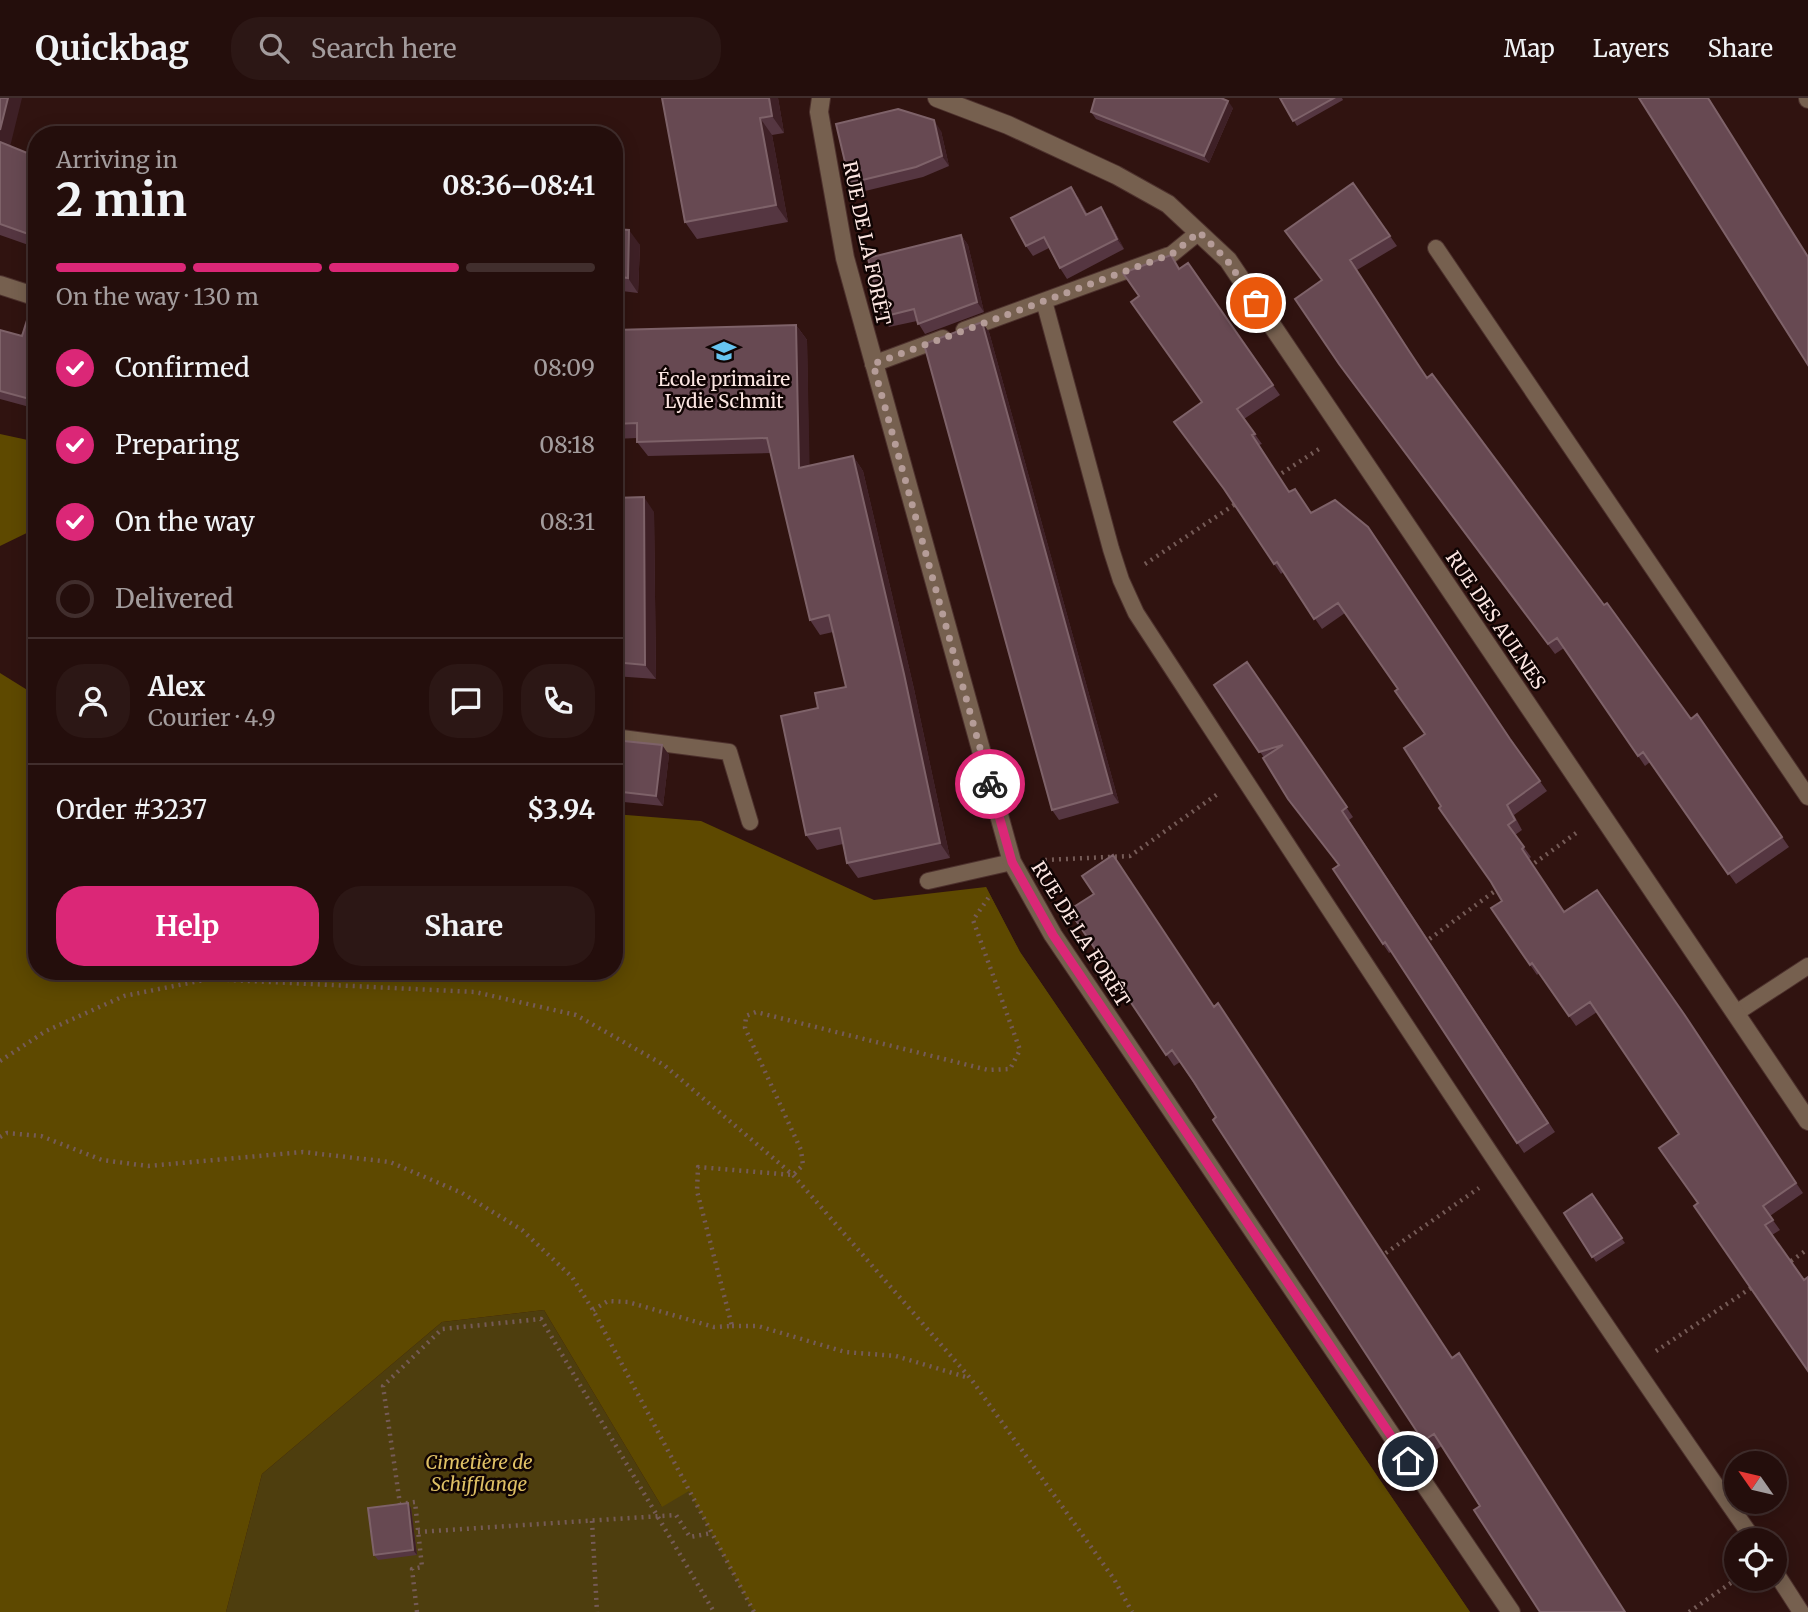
<!DOCTYPE html>
<meta charset="utf-8">
<style>
:root{--surface:#240e0c;--page:#2c1715;--text:#f1f3f6;--muted:#a39c9d;--line:#412e2d;--accent:#db2777}
body{margin:0;font-family:Merriweather,serif;background:var(--page);color:var(--text);height:100vh;display:flex;flex-direction:column;font-size:26px;white-space:nowrap}
*{box-sizing:border-box;margin:0}
p{font-size:23px;color:var(--muted)}
.icon{flex:none;width:38px;height:38px;fill:none;stroke:currentColor;stroke-width:2;stroke-linecap:round;stroke-linejoin:round}
.map{position:relative;flex:1;overflow:hidden}
.details{position:absolute;left:28px;top:28px;width:595px;height:854px;display:flex;flex-direction:column;background:var(--surface);border-radius:28px;box-shadow:0 4px 18px #0003,0 0 0 2px var(--line)}
.details>*{flex:none}
.needle{width:46px;rotate:304deg}
.tools{position:absolute;left:1724px;top:1353px;display:grid;gap:14px}
.tools a{display:grid;place-items:center;width:63px;height:63px;border-radius:50%;background:var(--surface);box-shadow:0 4px 18px #0003,0 0 0 2px var(--line);font-size:35px}
.pin{position:absolute;display:grid;place-items:center;width:60px;height:60px;color:#fff;margin:-30px;border:4px solid #fff;border-radius:50%;box-shadow:0 2px 7px #0007}
.courier{position:absolute;display:grid;place-items:center;width:70px;height:70px;margin:-35px;border:5px solid #db2777;border-radius:50%;background:#fff;color:#222;box-shadow:0 2px 9px #0007}
.head em{font-style:normal;font-weight:700}
.head div{display:flex;flex-direction:column-reverse}
.head{display:flex;align-items:center;justify-content:space-between;height:119px;padding:0 28px}
h1{font-size:46px;font-weight:700;line-height:52px}
.bar{display:grid;grid-template-columns:repeat(4,1fr);gap:10px 7px;align-content:center;height:84px;padding:0 28px}
.bar i{height:9px;border-radius:5px;background:var(--line)}
.bar .selected{background:var(--accent)}
.bar p{grid-column:span 4}
.line{display:flex;align-items:center;gap:18px;padding:0 28px;border-top:2px solid var(--line)}
.line div{flex:1}
.round{display:grid;place-items:center;flex:none;width:74px;height:74px;border-radius:28px;background:var(--page)}
ol{padding:0 28px;list-style:none}
li{display:flex;align-items:center;gap:21px;height:77px}
li p{margin-inline-start:auto}
li .icon{padding:7px;border-radius:50%;background:var(--accent);color:#fff;stroke-width:4}
li:last-child{color:var(--muted)}
li i{width:38px;height:38px;border:4px solid var(--line);border-radius:50%}
.action{display:flex;gap:14px;margin-top:auto;padding:14px 28px}
.action a{flex:1;height:80px;border-radius:28px;background:var(--accent);color:#fff;font-size:28px;font-weight:700;line-height:80px;text-align:center}
.action a+a{background:var(--page);color:var(--text)}
header{display:flex;align-items:center;gap:42px;box-sizing:border-box;height:98px;padding:0 35px;background:var(--surface);border-bottom:2px solid var(--line)}
header strong{font-size:33px}
nav{display:flex;gap:38px;margin-inline-start:auto;font-size:24px}
.search{width:490px;height:63px;background:var(--page);display:flex;align-items:center;gap:18px;box-sizing:border-box;padding:0 24px;border-radius:28px;color:var(--muted);font-size:26px}
.map>svg:first-child{display:block}
.green{fill:#4e3e0e}
.forest{fill:#5e4900}
.lines{fill:none;stroke-linecap:round;stroke-linejoin:round}
.service-casing{stroke:#4d312d;stroke-width:18}
.minor-casing{stroke:#4d312d;stroke-width:20}
.path{stroke:#755b57;stroke-width:4.5;stroke-dasharray:2 5;stroke-linecap:butt}
.service{stroke:#76604f;stroke-width:16}
.minor{stroke:#76604f;stroke-width:18}
.wall{fill:#553641}
.shaded-wall{fill:#3e2026}
.building{fill:#674952;stroke:#7e6269;stroke-width:2}
.done{stroke:#b59c98;stroke-width:7;stroke-dasharray:0 12.6}
.route{stroke:#db2777;stroke-width:9}
.labels{text-anchor:middle;stroke-width:5;stroke-linejoin:round;paint-order:stroke}
.street-label{font-size:19px;fill:#fce6e2;stroke:#100403}
.poi-label{font-size:19px;fill:#fce6e2;stroke:#100403}
.park-label{font-size:19px;font-style:italic;fill:#dfc065;stroke:#100403}
</style>
<header>
<strong>Quickbag</strong>
<div class="search"><svg class="icon" aria-label="search" viewBox="0 0 24 24"><circle cx="10" cy="10" r="6"/><path d="M15 15l6 6"/></svg>Search here</div>
<nav><a>Map</a><a>Layers</a><a>Share</a></nav>
</header>
<div class="map">
<svg width="1808" height="1514" viewBox="0 0 1808 1514">
<rect width="100%" height="100%" fill="#301310"/>
<path class="green" d="M 986,789 L 1020,854 L 1470,1514 L 226,1514 L 262,1376 L 442,1224 L 544,1212 L 662,1409 L 572,1179 Z"/>
<path class="forest" d="M 0,336 L 37,344 L 37,430 L 0,448 Z
M 0,575 L 37,598 L 37,873 L 614,873 L 614,716 L 701,723 L 874,802 L 986,789 L 1020,854 L 1470,1514 L 754,1514 L 689,1393 L 662,1409 L 544,1212 L 442,1224 L 262,1376 L 226,1514 L 0,1514 Z"/>
<g class="lines">
<g class="service-casing">
<path id="service" d="M 1436,150 L 1808,699
M 1044,203 L 1111,451 L 1121,482 L 1136,515 C 1339,826 1541,1138 1754,1442
M 964,232 L 1172,156 L 1199,134
M 873,266 L 943,240
M 614,639 L 729,654 L 750,724
M 928,783 L 1012,764
M 1736,915 L 1808,868
M 1774,1472 L 1801,1514"/>
</g>
<g class="minor-casing">
<path id="minor" d="M 821,0 L 819,14 L 845,160 L 1012,764 L 1053,837 L 1511,1514
M 937,0 L 1008,27 L 1116,77 L 1168,106 L 1228,162 L 1808,1023
M 1808,0 L 1808,1
M 0,187 L 37,199"/>
</g>
<path class="path" d="M 1276,379 L 1319,351
M 1145,466 L 1237,405
M 1045,762 L 1130,758 L 1219,695
M 1529,769 L 1579,733
M 1424,845 L 1499,790
M 0,963 L 46,933 L 124,898 L 209,881 L 475,894 L 576,917 L 664,967 L 793,1077 L 971,1281 L 1114,1481 L 1132,1514
M 0,1039 L 7,1035 L 41,1038 L 102,1062 L 148,1068 L 303,1054 L 390,1064 L 462,1095 L 522,1132 L 572,1179 L 593,1212 L 754,1514
M 1380,1159 L 1479,1090
M 1791,1163 L 1808,1151
M 593,1212 L 608,1203 L 628,1204 L 714,1229 L 732,1228 L 697,1093 L 698,1069 L 793,1077 L 803,1067 L 801,1052 L 745,930 L 746,918 L 756,914 L 988,972 L 1010,971 L 1020,952 L 973,822 L 989,799
M 732,1228 L 758,1228 L 845,1254 L 896,1258 L 969,1280
M 1656,1253 L 1754,1188
M 592,1423 L 597,1514
M 418,1434 L 676,1417 L 690,1439 L 712,1435
M 417,1514 L 412,1471 L 422,1469 L 415,1404 L 400,1406 L 383,1288 L 442,1231 L 541,1221 L 714,1514
M 1689,1514 L 1738,1480"/>
<use href="#service" class="service"/>
<use href="#minor" class="minor"/>
</g>
<path class="wall" d="M 0,0 L 10,48 L 37,59 L 37,150 L 0,137 Z
M 662,0 L 778,0 L 784,35 L 772,37 L 788,124 L 697,141 L 685,124 Z
M 1280,0 L 1342,0 L 1343,2 L 1297,28 Z
M 1233,10 L 1209,65 L 1096,21 L 1091,14 Z
M 941,33 L 949,68 L 923,79 L 857,95 L 850,85 Z
M 1353,85 L 1397,148 L 1357,172 L 1416,263 L 1427,280 L 1691,621 L 1697,616 L 1789,749 L 1736,786 L 1650,664 L 1645,668 L 1564,550 L 1555,556 L 1346,276 L 1322,182 Z
M 1078,99 L 1088,117 L 1108,120 L 1124,151 L 1067,181 L 1060,170 L 1049,150 L 1033,158 L 1026,148 Z
M 614,131 L 640,147 L 638,195 L 614,192 Z
M 961,137 L 968,147 L 984,214 L 925,236 L 917,223 L 889,229 L 882,219 Z
M 1188,165 L 1280,297 L 1244,321 L 1262,346 L 1259,347 L 1289,394 L 1311,415 L 1513,646 L 1547,693 L 1514,717 L 1522,732 L 1515,737 L 1531,759 L 1529,761 L 1564,813 L 1597,792 L 1803,1095 L 1770,1118 L 1780,1132 L 1772,1137 L 1808,1273 L 1698,1105 L 1679,1036 L 1597,914 L 1576,928 L 1539,875 L 1537,877 L 1491,810 L 1502,803 L 1492,785 L 1441,708 L 1425,636 L 1398,591 L 1345,515 L 1322,531 L 1283,474 L 1281,476 L 1228,397 L 1202,304 L 1139,198 Z
M 37,222 L 37,311 L 0,301 L 0,232 L 22,238 Z
M 982,224 L 989,234 L 1119,705 L 1059,722 L 1052,712 Z
M 796,227 L 807,242 L 809,368 L 853,358 L 863,373 L 914,591 L 950,760 L 858,780 L 847,765 L 843,746 L 817,752 L 806,737 L 818,610 L 846,589 L 833,534 L 820,537 L 810,522 L 771,355 L 648,358 L 637,344 L 637,340 L 614,341 L 614,232 Z
M 614,400 L 654,414 L 656,581 L 614,578 Z
M 37,538 L 37,579 L 31,570 Z
M 1247,564 L 1353,719 L 1349,722 L 1555,1034 L 1524,1055 L 1391,854 L 1389,855 L 1383,846 L 1338,767 L 1214,587 Z
M 614,642 L 662,647 L 669,657 L 663,708 L 614,703 Z
M 1094,796 L 1214,908 L 1452,1260 L 1467,1267 L 1480,1408 L 1442,1348 L 1431,1355 L 1423,1343 L 1180,964 L 1174,968 L 1069,812 Z
M 1592,1096 L 1625,1145 L 1596,1164 L 1564,1115 Z
M 411,1410 L 417,1457 L 378,1462 L 374,1457 Z"/>
<path class="shaded-wall" d="M 8,0 L 22,0 L 8,57 L 0,46 L 0,32 Z
M 769,0 L 778,0 L 784,35 L 772,18 Z
M 1708,0 L 1808,158 L 1808,159 Z
M 1228,3 L 1233,10 L 1209,65 L 1204,58 Z
M 760,20 L 772,37 L 788,124 L 776,107 Z
M 934,22 L 941,33 L 949,68 L 942,58 Z
M 1071,89 L 1078,99 L 1093,128 L 1086,117 Z
M 1101,109 L 1108,120 L 1124,151 L 1117,141 Z
M 629,132 L 640,147 L 638,195 L 628,180 Z
M 961,137 L 968,147 L 984,214 L 977,204 Z
M 982,224 L 989,234 L 1119,705 L 1112,695 Z
M 796,227 L 807,242 L 810,385 L 799,370 Z
M 853,358 L 863,373 L 914,591 L 950,760 L 940,745 Z
M 644,399 L 654,414 L 656,581 L 645,567 Z
M 662,647 L 669,657 L 663,708 L 656,698 Z
M 408,1405 L 411,1410 L 417,1457 L 413,1452 Z"/>
<path class="building" d="M 0,0 L 8,0 L 0,32 Z
M 662,0 L 769,0 L 772,18 L 760,20 L 776,107 L 685,124 Z
M 1095,0 L 1221,0 L 1228,3 L 1204,58 L 1091,14 Z
M 1280,0 L 1334,0 L 1293,23 Z
M 1639,0 L 1708,0 L 1808,159 L 1808,267 Z
M 898,11 L 934,22 L 942,58 L 916,69 L 850,85 L 836,26 Z
M 0,44 L 37,59 L 37,139 L 0,126 Z
M 1353,85 L 1390,138 L 1350,162 L 1409,253 L 1427,280 L 1432,276 L 1604,507 L 1607,505 L 1691,621 L 1697,616 L 1782,739 L 1728,776 L 1643,654 L 1638,658 L 1557,540 L 1548,546 L 1339,266 L 1295,201 L 1322,182 L 1285,133 Z
M 1071,89 L 1086,117 L 1101,109 L 1117,141 L 1060,170 L 1044,139 L 1026,148 L 1011,120 Z
M 614,131 L 629,132 L 628,180 L 614,178 Z
M 961,137 L 977,204 L 918,226 L 914,211 L 882,219 L 868,160 Z
M 1171,157 L 1179,171 L 1188,165 L 1273,287 L 1237,311 L 1255,336 L 1252,337 L 1289,394 L 1295,391 L 1311,415 L 1335,402 L 1368,429 L 1510,641 L 1540,683 L 1507,707 L 1515,722 L 1508,727 L 1524,749 L 1522,751 L 1564,814 L 1597,792 L 1684,916 L 1796,1085 L 1763,1108 L 1773,1122 L 1765,1127 L 1804,1182 L 1808,1179 L 1808,1273 L 1694,1108 L 1698,1105 L 1659,1050 L 1679,1036 L 1590,904 L 1569,918 L 1532,865 L 1530,867 L 1491,810 L 1502,803 L 1491,784 L 1439,710 L 1441,708 L 1404,650 L 1425,636 L 1395,593 L 1398,591 L 1338,505 L 1314,521 L 1277,464 L 1274,466 L 1224,391 L 1174,324 L 1202,304 L 1131,204 L 1139,198 L 1123,175 Z
M 28,219 L 37,222 L 37,303 L 0,293 L 0,232 L 22,238 Z
M 982,224 L 1112,695 L 1052,712 L 924,246 Z
M 796,227 L 799,370 L 853,358 L 904,576 L 940,745 L 847,765 L 840,730 L 806,737 L 781,618 L 818,610 L 815,595 L 846,589 L 829,517 L 810,522 L 767,340 L 637,344 L 637,325 L 614,326 L 614,232 Z
M 644,399 L 645,567 L 614,564 L 614,400 Z
M 37,538 L 37,571 L 31,570 Z
M 1247,564 L 1347,709 L 1342,713 L 1548,1025 L 1517,1045 L 1385,844 L 1383,846 L 1333,771 L 1339,767 L 1288,701 L 1263,660 L 1283,647 L 1259,654 L 1214,587 Z
M 614,642 L 662,647 L 656,698 L 614,693 Z
M 1113,757 L 1214,909 L 1218,905 L 1452,1260 L 1459,1255 L 1625,1514 L 1540,1514 L 1474,1412 L 1480,1408 L 1434,1336 L 1423,1343 L 1213,1022 L 1216,1019 L 1194,984 L 1172,952 L 1166,957 L 1069,812 L 1094,796 L 1082,778 Z
M 1592,1096 L 1622,1140 L 1592,1159 L 1564,1115 Z
M 408,1405 L 413,1452 L 374,1457 L 368,1410 Z"/>
<g class="lines">
<path class="done" d="M 990,686 L 873,266 L 1172,156 L 1199,134 L 1227,162 L 1256,205"/>
<path class="route" d="M 990,686 L 1012,764 L 1053,837 L 1408,1363"/>
</g>
<defs>
<g id="school-bare" transform="scale(1.89)"><path d="M0-5L7-2L0 1L-7-2ZM-4 1L0 2.5L4 1V4Q0 6-4 4Z" fill="#67c4f0" stroke="#100403" stroke-width="2.5" paint-order="stroke"/></g>
</defs>
<g fill-rule="evenodd">
<use href="#school-bare" x="724" y="253"/>
</g>
<g class="labels">
<g class="street-label">
<text transform="translate(867 145) rotate(78)" y="7">RUE DE LA FORÊT</text>
<text transform="translate(1496 522) rotate(56)" y="7">RUE DES AULNES</text>
<text transform="translate(1081 836) rotate(58)" y="7">RUE DE LA FORÊT</text>
</g>
<g class="poi-label">
<text x="724" y="288">École primaire<tspan x="724" dy="22">Lydie Schmit</tspan></text>
</g>
<g class="park-label">
<text x="479" y="1371">Cimetière de<tspan x="479" dy="22">Schifflange</tspan></text>
</g>
</g>
</svg>
<div class="tools">
<a><svg class="needle" viewBox="-14 -14 28 28"><path d="M0-13l5 13h-10z" fill="#e53935"/><path d="M0 13l5-13h-10z" fill="#a39c9d"/></svg></a>
<a><svg class="icon" aria-label="locate" viewBox="0 0 24 24"><circle cx="12" cy="12" r="6"/><path d="M12 2v4M12 18v4M2 12h4M18 12h4"/></svg></a>
</div>
<div class="pin" style="left:1256px;top:205px;background:#ea580c"><svg class="icon" aria-label="bag" viewBox="0 0 24 24"><path d="M5 8h14l-1 12H6zM9 8a3 3 0 0 1 6 0"/></svg></div>
<div class="pin" style="left:1408px;top:1363px;background:#1f2937"><svg class="icon" aria-label="home" viewBox="0 0 24 24"><path d="M3 11l9-7 9 7M6 9v11h12V9"/></svg></div>
<div class="courier" style="left:990px;top:686px"><svg class="icon" aria-label="bike" viewBox="0 0 24 24"><circle cx="6" cy="16" r="4"/><circle cx="18" cy="16" r="4"/><path d="M6 16l4-8h5l3 8M10 8l3 8H6M13 5h3"/></svg></div>
<section class="details">
<div class="head"><div><h1>2 min</h1><p>Arriving in</p></div><em>08:36–08:41</em></div>
<div class="bar"><i class="selected"></i><i class="selected"></i><i class="selected"></i><i></i><p>On the way · 130 m</p></div>
<ol>
<li><svg class="icon" aria-label="check" viewBox="0 0 24 24"><path d="M5 12l5 5 9-10"/></svg>Confirmed<p>08:09</p></li>
<li><svg class="icon" aria-label="check" viewBox="0 0 24 24"><path d="M5 12l5 5 9-10"/></svg>Preparing<p>08:18</p></li>
<li><svg class="icon" aria-label="check" viewBox="0 0 24 24"><path d="M5 12l5 5 9-10"/></svg>On the way<p>08:31</p></li>
<li><i></i>Delivered</li>
</ol>
<div class="line" style="height:126px"><a class="round"><svg class="icon" aria-label="person" viewBox="0 0 24 24"><circle cx="12" cy="8" r="4"/><path d="M4 21q1-7 8-7t8 7"/></svg></a><div><b>Alex</b><p>Courier · 4.9</p></div><a class="round"><svg class="icon" aria-label="chat" viewBox="0 0 24 24"><path d="M4 5h16v11H9l-5 4z"/></svg></a><a class="round"><svg class="icon" aria-label="phone" viewBox="0 0 24 24"><path d="M5 4h4l2 5-3 2q2 4 5 5l2-3 5 2v4C11 20 4 13 5 4z"/></svg></a></div>
<div class="line" style="height:91px"><div>Order #3237</div><b>$3.94</b></div>
<div class="action"><a>Help</a><a>Share</a></div>
</section>
</div>
